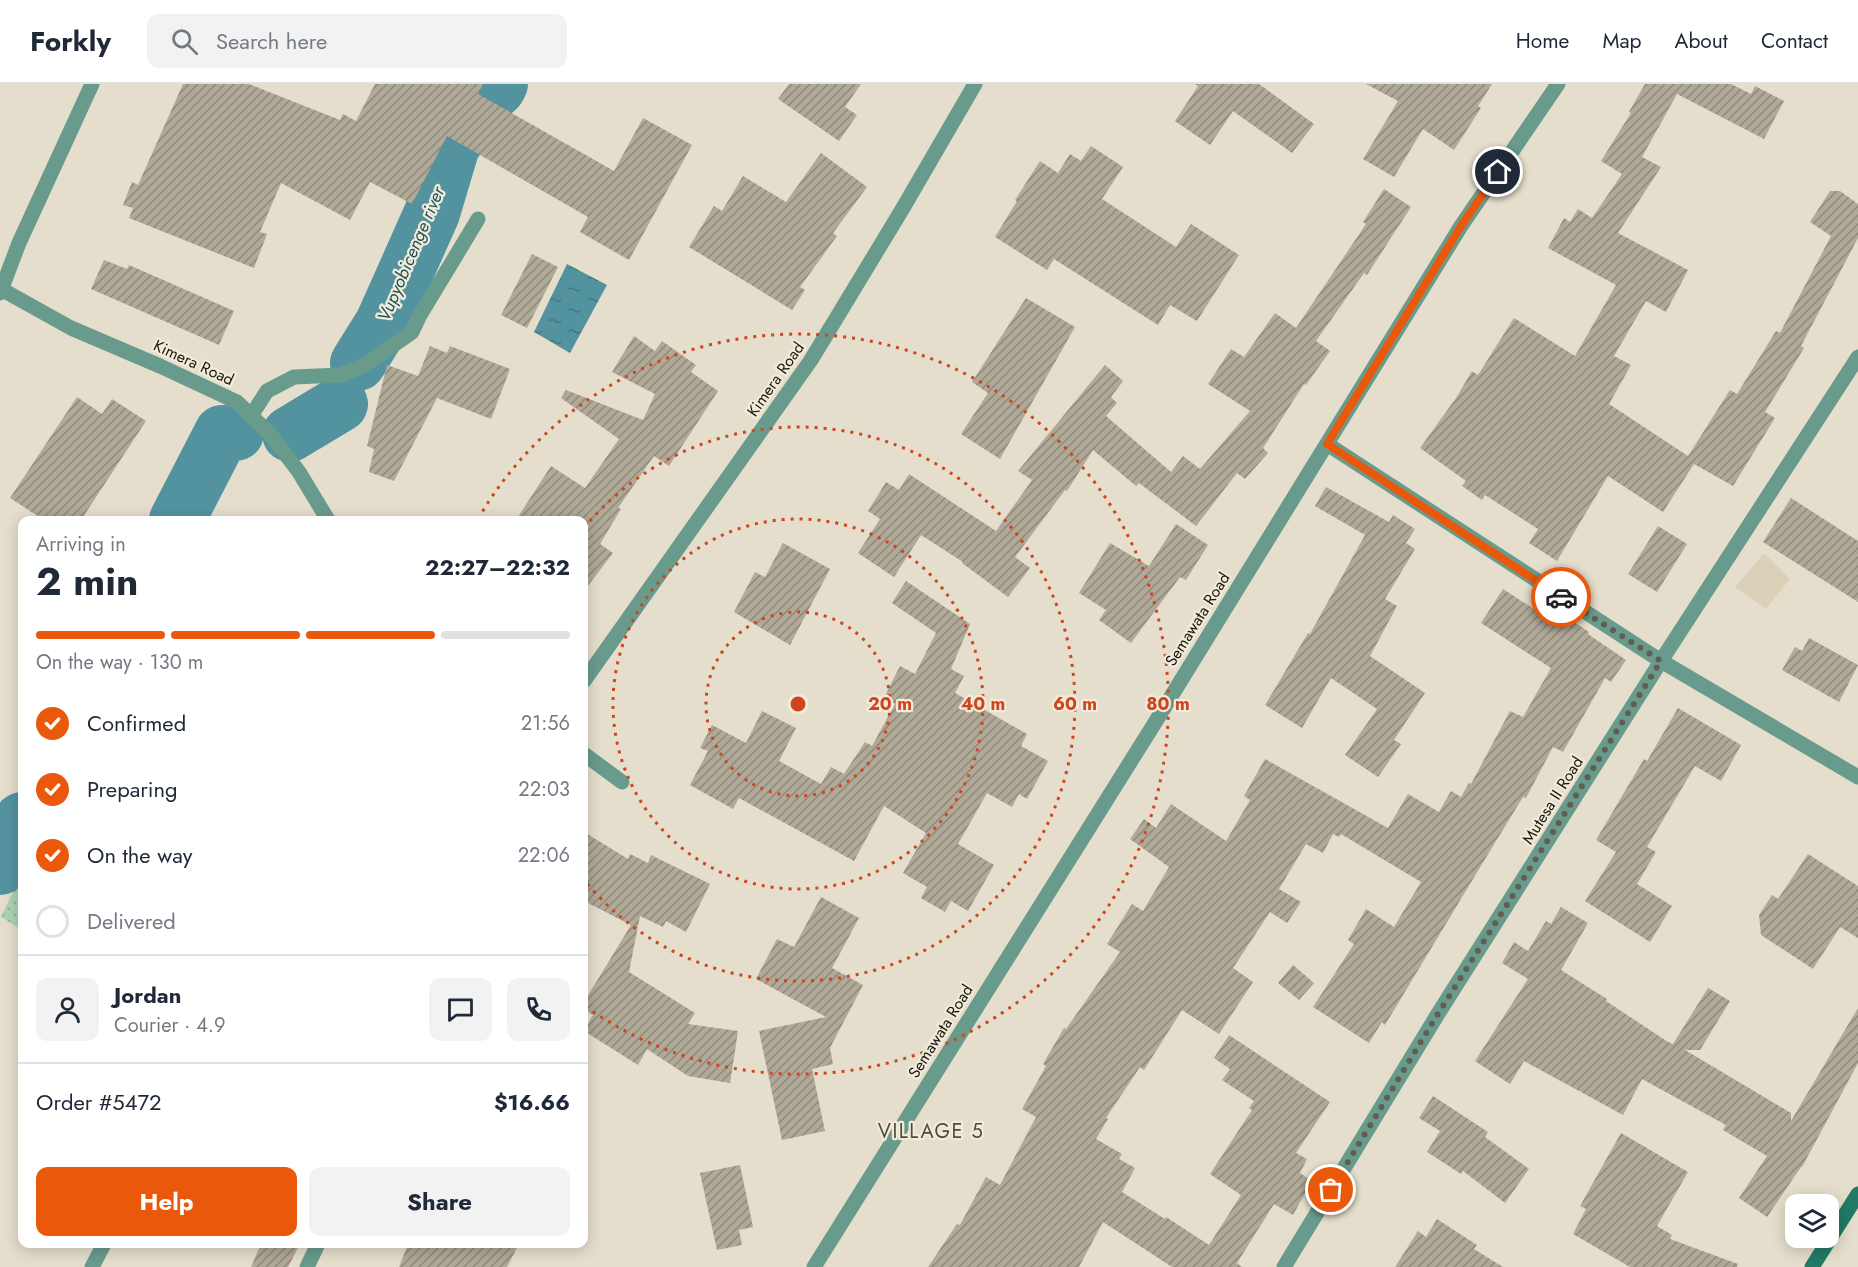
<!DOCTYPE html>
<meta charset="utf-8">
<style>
:root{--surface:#fff;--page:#f2f2f3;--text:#1f2937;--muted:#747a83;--line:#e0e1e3;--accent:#ea580c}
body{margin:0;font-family:Jost,sans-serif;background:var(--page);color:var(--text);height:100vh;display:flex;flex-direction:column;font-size:22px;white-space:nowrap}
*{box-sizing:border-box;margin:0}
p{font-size:20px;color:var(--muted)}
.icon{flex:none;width:33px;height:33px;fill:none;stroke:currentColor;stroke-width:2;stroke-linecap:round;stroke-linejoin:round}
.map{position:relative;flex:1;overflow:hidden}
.panel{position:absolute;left:18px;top:432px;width:570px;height:732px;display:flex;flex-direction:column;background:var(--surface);border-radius:12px;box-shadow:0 3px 15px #0003}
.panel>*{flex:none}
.fabs{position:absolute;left:1785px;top:1110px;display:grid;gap:12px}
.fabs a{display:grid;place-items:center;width:54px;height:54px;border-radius:12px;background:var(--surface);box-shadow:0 3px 15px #0003;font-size:30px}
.pin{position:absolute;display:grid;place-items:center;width:51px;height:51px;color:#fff;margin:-26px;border:3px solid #fff;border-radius:50%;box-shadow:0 2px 6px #0007}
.courier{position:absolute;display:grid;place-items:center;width:60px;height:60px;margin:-30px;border:4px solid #ea580c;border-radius:50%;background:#fff;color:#222;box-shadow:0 2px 8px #0007}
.head em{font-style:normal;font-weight:700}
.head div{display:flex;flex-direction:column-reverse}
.head{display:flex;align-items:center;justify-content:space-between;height:102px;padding:0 18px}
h1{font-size:39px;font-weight:700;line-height:45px}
.bar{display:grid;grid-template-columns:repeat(4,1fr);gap:9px 6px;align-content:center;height:72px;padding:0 18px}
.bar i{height:8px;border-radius:4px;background:var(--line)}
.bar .current{background:var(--accent)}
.bar p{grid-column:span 4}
.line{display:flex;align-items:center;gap:15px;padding:0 18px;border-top:2px solid var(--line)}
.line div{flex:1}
.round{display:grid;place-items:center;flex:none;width:63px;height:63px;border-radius:12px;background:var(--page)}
ol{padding:0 18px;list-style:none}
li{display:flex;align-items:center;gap:18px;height:66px}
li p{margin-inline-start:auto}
li .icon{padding:6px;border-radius:50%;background:var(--accent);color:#fff;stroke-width:4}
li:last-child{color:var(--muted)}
li i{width:33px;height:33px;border:3px solid var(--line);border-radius:50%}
.cta{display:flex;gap:12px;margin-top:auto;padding:12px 18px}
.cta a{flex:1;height:69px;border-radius:12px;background:var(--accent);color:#fff;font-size:24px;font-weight:700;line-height:69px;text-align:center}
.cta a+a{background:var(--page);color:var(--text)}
header{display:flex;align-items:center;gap:36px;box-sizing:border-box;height:84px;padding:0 30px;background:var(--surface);border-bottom:2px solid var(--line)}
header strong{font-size:28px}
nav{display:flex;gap:33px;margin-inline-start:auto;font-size:21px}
.search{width:420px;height:54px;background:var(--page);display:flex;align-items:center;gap:15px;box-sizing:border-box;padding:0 21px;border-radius:12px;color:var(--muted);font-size:22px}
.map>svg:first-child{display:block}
.built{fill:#dad1b8}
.park{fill:url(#park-dots)}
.water{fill:url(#water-ripples)}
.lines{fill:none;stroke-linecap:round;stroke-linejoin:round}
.river{stroke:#5393a0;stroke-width:56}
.building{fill:url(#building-hatch)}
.street{stroke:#699b8d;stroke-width:15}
.secondary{stroke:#227a67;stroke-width:15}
.done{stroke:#615d53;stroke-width:6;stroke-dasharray:0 10.8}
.route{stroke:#ea580c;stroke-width:8}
.ring{fill:none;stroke:#cf461e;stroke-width:3;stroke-dasharray:3 6}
.labels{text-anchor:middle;stroke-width:4.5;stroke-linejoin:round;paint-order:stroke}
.street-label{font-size:16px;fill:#1a1812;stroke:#f2ebd9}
.water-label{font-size:18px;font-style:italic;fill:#1c525d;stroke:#f2ebd9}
.quarter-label{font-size:20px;letter-spacing:1.5px;fill:#524c3d;stroke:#f2ebd9}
.centre{fill:#cf461e;stroke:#f2ebd9;stroke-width:3}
.ring-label{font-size:18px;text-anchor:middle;font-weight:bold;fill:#cf461e;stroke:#f2ebd9;stroke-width:4.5;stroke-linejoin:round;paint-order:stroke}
</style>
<header>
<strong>Forkly</strong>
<div class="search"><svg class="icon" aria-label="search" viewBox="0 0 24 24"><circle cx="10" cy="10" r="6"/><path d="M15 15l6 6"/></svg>Search here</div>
<nav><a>Home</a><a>Map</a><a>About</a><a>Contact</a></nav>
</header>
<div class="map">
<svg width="1858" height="1183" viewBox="0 0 1858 1183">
<defs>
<pattern id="park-dots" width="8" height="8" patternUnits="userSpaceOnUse" patternTransform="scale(1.5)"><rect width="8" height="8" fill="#add3b4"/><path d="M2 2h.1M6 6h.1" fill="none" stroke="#94b49a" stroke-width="1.8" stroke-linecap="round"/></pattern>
<pattern id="water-ripples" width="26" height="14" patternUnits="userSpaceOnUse" patternTransform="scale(1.5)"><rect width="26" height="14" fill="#5393a0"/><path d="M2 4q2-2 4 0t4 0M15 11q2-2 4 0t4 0" fill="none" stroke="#447781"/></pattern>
<pattern id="building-hatch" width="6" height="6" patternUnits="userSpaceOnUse" patternTransform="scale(1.5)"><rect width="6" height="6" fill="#b0a998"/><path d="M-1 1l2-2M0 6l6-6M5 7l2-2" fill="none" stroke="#8e897b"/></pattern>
</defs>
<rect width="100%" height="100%" fill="#e5decc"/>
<path class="built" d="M 1764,469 L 1790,495 L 1766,525 L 1735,503 Z"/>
<path class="park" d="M 22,788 L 22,846 L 1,833 Z"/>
<path class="water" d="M 567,180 L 607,201 L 570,269 L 534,248 Z"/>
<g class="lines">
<path class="river" d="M 358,279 L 383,239 L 432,129 L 452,62 L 484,16 L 497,5 L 500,0
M 290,350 L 340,320
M 177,436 L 222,349 L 236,349
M 0,783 L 22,736"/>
</g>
<path class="building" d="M 183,0 L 249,0 L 340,36 L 343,30 L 356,37 L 375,0 L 483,0 L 478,10 L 614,87 L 643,34 L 692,61 L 629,176 L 580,148 L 588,133 L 447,52 L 412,120 L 370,98 L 350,136 L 281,99 L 260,148 L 267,150 L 254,184 L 129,134 L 133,124 L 123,121 L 132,98 L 138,101 Z
M 789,0 L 861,0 L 845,23 L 857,31 L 839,57 L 778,15 Z
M 1195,0 L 1259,0 L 1314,40 L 1292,69 L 1233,27 L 1210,61 L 1175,37 L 1198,2 Z
M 1366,0 L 1492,0 L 1478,22 L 1481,24 L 1454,66 L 1423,45 L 1394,93 L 1363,75 L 1398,17 Z
M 1645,0 L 1731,0 L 1751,10 L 1755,2 L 1784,17 L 1764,55 L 1677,10 L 1642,73 L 1661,83 L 1618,149 L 1688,186 L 1666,228 L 1646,217 L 1614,272 L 1631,281 L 1609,320 L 1688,372 L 1730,306 L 1737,310 L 1776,247 L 1780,249 L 1831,152 L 1810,138 L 1830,107 L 1840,107 L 1858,120 L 1858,154 L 1801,262 L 1804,264 L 1765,328 L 1775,334 L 1733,402 L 1694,380 L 1663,428 L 1608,392 L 1557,477 L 1529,459 L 1538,445 L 1485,411 L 1482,416 L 1462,402 L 1466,397 L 1420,364 L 1456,314 L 1472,287 L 1478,291 L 1514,234 L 1575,272 L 1616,201 L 1548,164 L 1564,134 L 1570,138 L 1578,125 L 1592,134 L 1622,90 L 1601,77 L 1631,29 L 1629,28 Z
M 1091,62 L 1123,83 L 1102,115 L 1176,163 L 1191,140 L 1239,171 L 1197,237 L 1170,221 L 1158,241 L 1054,175 L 1047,186 L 995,153 L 1017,117 L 1015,116 L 1040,77 L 1058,89 L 1070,70 L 1081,77 Z
M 821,69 L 867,103 L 833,149 L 837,152 L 800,203 L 805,206 L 792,226 L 689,163 L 714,122 L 722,127 L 743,92 L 786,118 Z
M 1384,105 L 1411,123 L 1367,191 L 1364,189 L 1316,257 L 1330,267 L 1306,301 L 1304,300 L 1263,364 L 1268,369 L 1245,395 L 1237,389 L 1196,442 L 1139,399 L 1136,402 L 1093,366 L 1067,407 L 1065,406 L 1015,473 L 1030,484 L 1008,513 L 962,479 L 963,478 L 921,451 L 894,493 L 858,469 L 880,435 L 868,427 L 886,398 L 899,406 L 909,390 L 996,447 L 1032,396 L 1018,387 L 1105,281 L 1123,297 L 1111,313 L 1117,319 L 1106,332 L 1171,388 L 1183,372 L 1200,385 L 1250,327 L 1208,300 L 1231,265 L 1244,273 L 1275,229 L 1296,244 L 1366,140 L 1363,138 Z
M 532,170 L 558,183 L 527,244 L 501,231 Z
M 104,176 L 127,185 L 129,181 L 234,227 L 219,261 L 91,205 Z
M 1026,214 L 1075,243 L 1000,375 L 961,350 L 988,309 L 972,298 Z
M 634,252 L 655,267 L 662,257 L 696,281 L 691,288 L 718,307 L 669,382 L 654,372 L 618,424 L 621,425 L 600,460 L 613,469 L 584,507 L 584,436 L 516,436 L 551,382 L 585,404 L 619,355 L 561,314 L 566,306 L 643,336 L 655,310 L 612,288 Z
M 430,262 L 447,269 L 450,262 L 510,285 L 491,335 L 437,314 L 394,397 L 369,388 L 374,365 L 367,362 L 387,281 L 418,292 Z
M 77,313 L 102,330 L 112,315 L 146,337 L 81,436 L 44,436 L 10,414 Z
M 1326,403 L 1389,438 L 1393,431 L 1415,445 L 1406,459 L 1415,465 L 1385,515 L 1397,522 L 1370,572 L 1425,609 L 1394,656 L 1401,660 L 1378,693 L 1345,671 L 1377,625 L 1331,594 L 1302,644 L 1265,621 L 1308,549 L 1310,550 L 1365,451 L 1315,422 Z
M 1791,414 L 1858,457 L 1858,518 L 1763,458 Z
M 1176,440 L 1208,461 L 1186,496 L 1180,493 L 1131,559 L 1099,536 L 1106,526 L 1079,509 L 1110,459 L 1149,482 Z
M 1658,442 L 1687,460 L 1657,508 L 1628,490 Z
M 783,459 L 830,485 L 790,561 L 734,528 L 755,488 L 765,493 Z
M 906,497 L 970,540 L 951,585 L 964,592 L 955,609 L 1027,650 L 1021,662 L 1048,677 L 1027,715 L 1019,710 L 1012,723 L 987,709 L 958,760 L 994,781 L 968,827 L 951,817 L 945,828 L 921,814 L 927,803 L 903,789 L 926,749 L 884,722 L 854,777 L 739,714 L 733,725 L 690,701 L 708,667 L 700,664 L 712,641 L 746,659 L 762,627 L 796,644 L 779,677 L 821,700 L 831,683 L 844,690 L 865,658 L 872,662 L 895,620 L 884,614 L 900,582 L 915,590 L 936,549 L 892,519 Z
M 1503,505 L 1537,527 L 1543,517 L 1589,548 L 1588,550 L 1626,576 L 1611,598 L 1605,594 L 1563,668 L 1553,663 L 1526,714 L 1523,713 L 1482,780 L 1385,941 L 1382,938 L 1369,959 L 1313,923 L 1354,860 L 1348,856 L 1366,825 L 1394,843 L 1421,798 L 1341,750 L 1339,753 L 1333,750 L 1323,769 L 1306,760 L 1279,805 L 1301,818 L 1287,839 L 1270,828 L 1233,884 L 1253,898 L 1219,950 L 1182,926 L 1144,986 L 1140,983 L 1106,1034 L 1108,1035 L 1096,1055 L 1122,1070 L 1119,1075 L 1135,1084 L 1122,1108 L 1165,1135 L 1166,1133 L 1209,1161 L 1241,1111 L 1210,1090 L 1252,1026 L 1249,1024 L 1254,1017 L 1222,996 L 1230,985 L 1214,974 L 1229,951 L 1330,1018 L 1296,1069 L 1307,1075 L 1300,1089 L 1312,1097 L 1293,1131 L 1274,1120 L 1237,1179 L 1242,1183 L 1172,1183 L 1103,1138 L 1079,1183 L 928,1183 L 957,1140 L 960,1141 L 986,1093 L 1000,1101 L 1036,1033 L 1022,1025 L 1046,982 L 1043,980 L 1064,944 L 1066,945 L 1120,868 L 1107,860 L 1132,820 L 1143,827 L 1169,783 L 1130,755 L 1144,735 L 1156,744 L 1171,720 L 1226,757 L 1250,716 L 1244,712 L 1265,675 L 1388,744 L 1408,710 L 1439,728 L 1451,707 L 1461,713 L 1469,699 L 1471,700 L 1510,627 L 1523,633 L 1551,584 L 1481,539 Z
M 1809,554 L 1858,581 L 1839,618 L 1782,586 L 1795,563 L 1802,567 Z
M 1678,624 L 1741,661 L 1721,697 L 1695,682 L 1647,763 L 1656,768 L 1637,800 L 1672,822 L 1650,858 L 1585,817 L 1616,768 L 1596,756 L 1644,675 L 1647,677 Z
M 584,748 L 628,775 L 630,770 L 648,779 L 651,771 L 710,800 L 686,848 L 666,837 L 663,843 L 640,832 L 629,888 L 695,929 L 688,940 L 738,947 L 730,999 L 688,992 L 647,965 L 638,981 L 584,947 L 593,931 L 584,925 L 584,918 L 631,841 L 584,817 Z
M 1808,770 L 1858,802 L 1858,854 L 1840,843 L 1813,885 L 1761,851 L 1759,831 L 1772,811 L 1778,815 Z
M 821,813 L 859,834 L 832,884 L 863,901 L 830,964 L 833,980 L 812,985 L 825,1047 L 782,1056 L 759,947 L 826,933 L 756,895 L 777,855 L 794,863 Z
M 1561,823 L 1588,839 L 1561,886 L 1607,915 L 1606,917 L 1668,958 L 1673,960 L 1708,904 L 1730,917 L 1700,966 L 1685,966 L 1791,1029 L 1791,1037 L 1858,924 L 1858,979 L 1802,1083 L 1801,1083 L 1767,1133 L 1739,1114 L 1767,1072 L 1723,1046 L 1726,1041 L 1642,995 L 1623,1031 L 1524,977 L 1510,1000 L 1475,977 L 1528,895 L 1502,879 L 1514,858 L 1528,867 L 1546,837 L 1551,840 Z
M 1293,881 L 1314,899 L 1299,916 L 1278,899 Z
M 1433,1012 L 1488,1048 L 1485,1053 L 1529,1085 L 1505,1119 L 1463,1087 L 1461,1090 L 1427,1068 L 1440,1047 L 1419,1034 Z
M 1621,1049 L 1688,1088 L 1657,1142 L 1672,1151 L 1670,1155 L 1738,1180 L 1737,1183 L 1630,1183 L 1573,1150 L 1586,1125 L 1580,1122 Z
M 740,1081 L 753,1143 L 739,1146 L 742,1161 L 717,1166 L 700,1089 Z
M 1437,1135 L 1477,1161 L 1474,1165 L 1503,1183 L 1395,1183 L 1418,1147 L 1426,1153 Z
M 261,1160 L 300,1160 L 288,1183 L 251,1183 Z
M 408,1160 L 519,1160 L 507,1183 L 399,1183 Z"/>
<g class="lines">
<path class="street" d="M 1,205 L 71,244 L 160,282 L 237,318 L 270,350 L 299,388 L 328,436
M 0,209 L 19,159 L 92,0
M 251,332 L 267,307 L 294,293 L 341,291 L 365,281 L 412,248 L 419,233 L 478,135
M 1327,360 L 1661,577 L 1858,693
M 584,597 L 811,276 L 903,124 L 975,0
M 584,670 L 622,698
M 92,1183 L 104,1160
M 307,1183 L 318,1160
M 814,1183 L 1156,637 L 1461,142 L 1558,0
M 1284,1183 L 1436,933 L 1661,577 L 1858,273"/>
<path class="secondary" d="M 1812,1183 L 1858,1110"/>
</g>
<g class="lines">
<path class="done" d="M 1331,1106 L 1436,933 L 1661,577 L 1561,513"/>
<path class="route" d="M 1498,88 L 1461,142 L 1327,360 L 1561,513"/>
</g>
<g class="ring">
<circle cx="798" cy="620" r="92"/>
<circle cx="798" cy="620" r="185"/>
<path d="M584 444A277 277 0 1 1 584 796"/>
<path d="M478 435A370 370 0 1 1 586 923"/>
</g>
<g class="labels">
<g class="street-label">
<text transform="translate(194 278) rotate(25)" y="6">Kimera Road</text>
<text transform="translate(775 295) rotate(-55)" y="6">Kimera Road</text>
<text transform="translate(1197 535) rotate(-58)" y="6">Semawata Road</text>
<text transform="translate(1552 716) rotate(-58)" y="6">Mutesa II Road</text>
<text transform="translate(940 947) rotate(-58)" y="6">Semawata Road</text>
</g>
<g class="water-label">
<text transform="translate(411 170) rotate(-67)" y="6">Vupyobicenge river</text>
</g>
<g class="quarter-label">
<text x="931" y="1054">VILLAGE 5</text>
</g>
</g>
<circle cx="798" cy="620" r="9" class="centre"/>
<g class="ring-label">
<text x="890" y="626">20 m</text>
<text x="983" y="626">40 m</text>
<text x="1075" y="626">60 m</text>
<text x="1168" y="626">80 m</text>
</g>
</svg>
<div class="fabs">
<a><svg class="icon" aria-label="layers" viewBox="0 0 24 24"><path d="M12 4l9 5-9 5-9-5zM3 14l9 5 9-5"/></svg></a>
</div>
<div class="pin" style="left:1331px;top:1106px;background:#ea580c"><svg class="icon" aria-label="bag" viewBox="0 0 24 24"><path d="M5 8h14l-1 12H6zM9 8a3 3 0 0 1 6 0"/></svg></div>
<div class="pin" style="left:1498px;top:88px;background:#1f2937"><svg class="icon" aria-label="home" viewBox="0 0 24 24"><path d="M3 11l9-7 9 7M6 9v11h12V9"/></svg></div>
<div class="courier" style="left:1561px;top:513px"><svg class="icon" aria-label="car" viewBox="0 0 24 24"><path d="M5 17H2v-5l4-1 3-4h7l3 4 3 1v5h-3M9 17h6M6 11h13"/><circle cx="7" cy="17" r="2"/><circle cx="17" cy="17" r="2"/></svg></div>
<section class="panel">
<div class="head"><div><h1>2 min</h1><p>Arriving in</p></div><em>22:27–22:32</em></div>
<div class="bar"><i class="current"></i><i class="current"></i><i class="current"></i><i></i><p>On the way · 130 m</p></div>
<ol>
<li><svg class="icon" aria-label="check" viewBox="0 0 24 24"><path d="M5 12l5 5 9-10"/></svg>Confirmed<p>21:56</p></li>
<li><svg class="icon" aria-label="check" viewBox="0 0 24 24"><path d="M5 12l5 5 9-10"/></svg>Preparing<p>22:03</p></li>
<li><svg class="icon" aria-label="check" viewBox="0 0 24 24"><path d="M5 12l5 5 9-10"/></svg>On the way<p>22:06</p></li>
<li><i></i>Delivered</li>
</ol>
<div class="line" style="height:108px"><a class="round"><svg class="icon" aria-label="person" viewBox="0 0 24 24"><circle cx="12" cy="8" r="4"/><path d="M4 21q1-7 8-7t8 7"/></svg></a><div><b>Jordan</b><p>Courier · 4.9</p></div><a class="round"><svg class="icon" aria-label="chat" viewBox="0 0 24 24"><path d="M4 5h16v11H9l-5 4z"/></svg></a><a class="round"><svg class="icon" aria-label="phone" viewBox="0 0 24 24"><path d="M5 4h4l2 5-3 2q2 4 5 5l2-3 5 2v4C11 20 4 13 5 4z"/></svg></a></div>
<div class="line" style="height:78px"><div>Order #5472</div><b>$16.66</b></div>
<div class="cta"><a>Help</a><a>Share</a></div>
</section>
</div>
